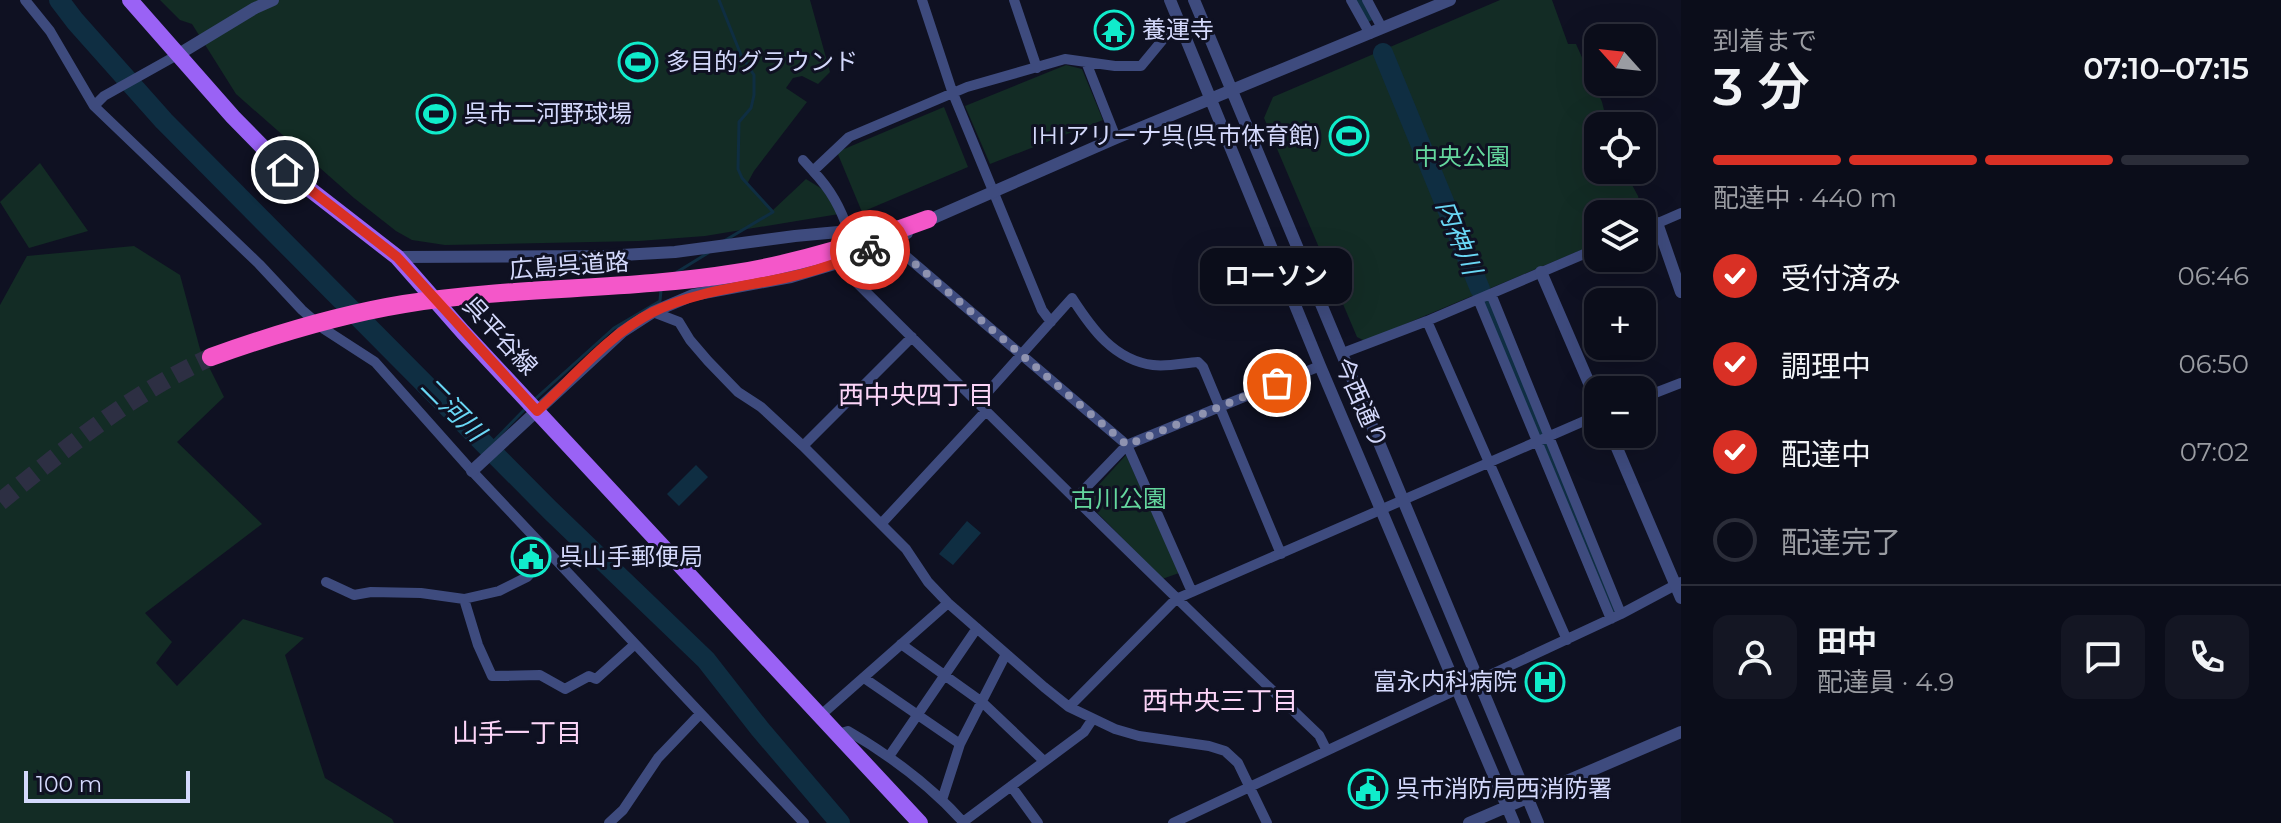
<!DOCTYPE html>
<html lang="ja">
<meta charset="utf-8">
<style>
:root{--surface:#0b0d1a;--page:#141623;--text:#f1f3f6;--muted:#9a9ca2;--line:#2b2d39;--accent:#d93025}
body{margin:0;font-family:Montserrat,"Noto Sans JP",sans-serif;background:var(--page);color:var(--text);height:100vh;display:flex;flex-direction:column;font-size:30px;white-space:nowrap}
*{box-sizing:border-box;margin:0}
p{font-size:26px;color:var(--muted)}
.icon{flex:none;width:44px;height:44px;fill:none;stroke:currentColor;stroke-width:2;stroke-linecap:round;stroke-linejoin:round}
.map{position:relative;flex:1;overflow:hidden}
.side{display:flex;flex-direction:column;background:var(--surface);width:600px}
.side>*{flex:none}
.needle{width:52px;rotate:297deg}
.tools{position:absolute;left:1584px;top:24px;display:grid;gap:16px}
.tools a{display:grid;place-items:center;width:72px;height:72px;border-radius:16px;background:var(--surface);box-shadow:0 8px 32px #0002,0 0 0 2px var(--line);font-size:40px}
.scale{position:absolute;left:24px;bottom:20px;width:166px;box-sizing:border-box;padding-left:8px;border:4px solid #d4d9fc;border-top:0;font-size:22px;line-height:28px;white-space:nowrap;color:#d4d9fc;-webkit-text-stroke:6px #0f1122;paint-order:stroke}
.pin{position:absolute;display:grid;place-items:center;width:68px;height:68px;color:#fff;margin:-34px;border:4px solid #fff;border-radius:50%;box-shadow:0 2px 8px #0007}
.courier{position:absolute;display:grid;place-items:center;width:80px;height:80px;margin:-40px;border:6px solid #d93025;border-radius:50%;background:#fff;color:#222;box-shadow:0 2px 10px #0007}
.bubble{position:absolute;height:56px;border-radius:16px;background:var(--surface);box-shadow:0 8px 32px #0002,0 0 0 2px var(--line);font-size:26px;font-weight:600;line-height:56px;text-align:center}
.head em{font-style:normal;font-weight:600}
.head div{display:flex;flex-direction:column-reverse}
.head{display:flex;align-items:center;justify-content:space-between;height:136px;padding:0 32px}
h1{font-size:52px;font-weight:600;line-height:60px}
.bar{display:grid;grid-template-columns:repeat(4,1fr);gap:12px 8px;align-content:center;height:96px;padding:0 32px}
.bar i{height:10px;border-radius:6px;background:var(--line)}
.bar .on{background:var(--accent)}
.bar p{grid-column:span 4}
.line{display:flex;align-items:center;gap:20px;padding:0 32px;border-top:2px solid var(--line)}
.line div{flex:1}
.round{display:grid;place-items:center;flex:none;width:84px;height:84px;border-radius:16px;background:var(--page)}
ol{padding:0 32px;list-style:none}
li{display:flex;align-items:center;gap:24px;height:88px}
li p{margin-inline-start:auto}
li .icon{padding:8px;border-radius:50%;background:var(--accent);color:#fff;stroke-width:4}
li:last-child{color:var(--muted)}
li i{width:44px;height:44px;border:4px solid var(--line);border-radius:50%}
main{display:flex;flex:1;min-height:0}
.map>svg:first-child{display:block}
.green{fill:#132c25}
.water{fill:#0f2e42}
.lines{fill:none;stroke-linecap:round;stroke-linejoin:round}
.stream{stroke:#0f2e42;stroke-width:3}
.river{stroke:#0f2e42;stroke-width:20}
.motorway-tunnel{stroke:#2d2f43;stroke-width:18;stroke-dasharray:18 9;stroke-linecap:butt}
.minor{stroke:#3e4b7e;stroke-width:10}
.tertiary{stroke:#3e4b7e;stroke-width:12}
.primary{stroke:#9a62f5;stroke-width:16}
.motorway{stroke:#f457c9;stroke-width:18}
.done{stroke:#8f93b0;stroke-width:8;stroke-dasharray:0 14.4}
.route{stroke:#d93025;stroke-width:10}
.labels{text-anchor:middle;stroke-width:6;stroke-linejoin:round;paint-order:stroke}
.poi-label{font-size:24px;fill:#d4d9fc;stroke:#0f1122;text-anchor:start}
.park-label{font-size:24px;fill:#64d79e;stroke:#0f1122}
.street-label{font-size:24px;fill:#d4d9fc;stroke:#0f1122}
.water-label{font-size:26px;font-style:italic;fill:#69d7f5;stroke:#0f1122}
.neighbourhood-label{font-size:26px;fill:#fcd5f8;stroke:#0f1122}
</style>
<main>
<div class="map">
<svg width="1681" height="823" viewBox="0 0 1681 823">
<rect width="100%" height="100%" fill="#0f1122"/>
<path class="green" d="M 160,0 L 810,0 L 830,72 L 818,84 L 802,76 L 793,78 L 786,88 L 807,102 L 754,171 L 747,184 L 773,210 L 806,179 L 822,189 L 839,214 L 705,236 L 639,241 L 445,245 L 412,240 L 396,231 L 354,198 L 236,94 L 192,24 L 180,20 Z
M 1500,0 L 1552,0 L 1568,44 L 1576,44 L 1602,102 L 1608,126 L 1598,126 L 1598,170 L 1624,170 L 1638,196 L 1645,221 L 1642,223 L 1642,214 L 1598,214 L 1598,243 L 1365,341 L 1357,337 L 1264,118 L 1273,97 Z
M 1066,65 L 1082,69 L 1103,120 L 990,164 L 965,106 Z
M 944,107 L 968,167 L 862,212 L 837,152 Z
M 40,163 L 88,231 L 29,248 L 0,202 Z
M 134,246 L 180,275 L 200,349 L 224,397 L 177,442 L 262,524 L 145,613 L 172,642 L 156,663 L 177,686 L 243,619 L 304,638 L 285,655 L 325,778 L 392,819 L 394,823 L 0,823 L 0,305 L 27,256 Z
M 1126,455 L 1179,573 L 1162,579 L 1085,500 Z"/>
<path class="water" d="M 696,465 L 708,477 L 679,506 L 667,494 Z
M 967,521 L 981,533 L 953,565 L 939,554 Z"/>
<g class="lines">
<path class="stream" d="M 719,0 L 741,55 L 754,75 L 754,95 L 751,108 L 739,122 L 738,169 L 742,178 L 773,212 L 724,241
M 677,272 L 708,253
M 534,400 L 614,328 L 660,301 L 661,290
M 488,447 L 526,408"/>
<path class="river" d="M 59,0 L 75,21 L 164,121 L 550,510 L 706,660 L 760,729 L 840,823
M 1360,0 L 1366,12
M 1383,53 L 1480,289
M 1488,302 L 1539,428
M 1546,448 L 1610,603"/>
<path class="motorway-tunnel" d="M 0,502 C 67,447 132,393 211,357"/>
<path class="minor" d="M 25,0 L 50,31 L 94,106 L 259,264 L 302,310 L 324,329 L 375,362 L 472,471 L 804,823
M 922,0 L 952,91 L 1042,310 L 1051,322
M 1014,0 L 1037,68
M 1351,0 L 1370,34
M 1367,0 L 1382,28
M 1086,62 L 1116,138
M 94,106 L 104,96 L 179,54
M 803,160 L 813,171 L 849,137 L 967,87 L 1065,59 L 1115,66 L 1141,66 L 1170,31 L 1180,25
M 813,171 C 831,190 840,207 849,232
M 1642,230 L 1681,213
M 893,241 L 900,251 L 1127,445 L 1192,592
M 841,262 L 845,271 C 1002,427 1159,583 1319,735 L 1326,749
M 1491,294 L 1621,614
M 1478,299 L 1611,619
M 653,312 L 679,322 L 690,340 L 708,361 L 738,392 L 761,407 L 803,446 L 906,549 L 928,582 L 948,603 L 1044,687 L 1069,707 L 1115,729 L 1139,736 L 1209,746 L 1225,751 L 1238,763 L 1267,823
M 1427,321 L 1567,640
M 1343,353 L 1427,321 L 1598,248
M 1642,398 L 1681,383
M 978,403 L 1072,298 C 1092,329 1114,360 1153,365 C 1167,367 1184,363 1198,362 L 1203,367 L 1281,554
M 803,446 L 912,337
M 1075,499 L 1127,445 L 1320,366
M 881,524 L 986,411
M 326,582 L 354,595 L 371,592 L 421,593 L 464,599 L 499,591 L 527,577 L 549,553
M 464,599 L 478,645 L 492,676 L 540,675 L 565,689 L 589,676 L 596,679 L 634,645
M 901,644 L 982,702 L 1044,761
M 864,678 L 960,744
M 1477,681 L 1621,614 L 1681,582
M 1069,707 L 1176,599 L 1598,415
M 821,715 L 948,603
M 838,734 L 848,731 C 891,756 931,786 964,823
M 890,755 L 977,628
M 1011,786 L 1038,823
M 942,800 L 960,744 L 1006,654
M 963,822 L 1084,732 L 1092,720
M 609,823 L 623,810 L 658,758 L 700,714
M 1173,823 L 1458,689"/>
<path class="tertiary" d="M 1170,0 L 1320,366 L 1514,823
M 1194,0 L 1538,823
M 179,54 L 255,8 L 273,0
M 922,223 L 1116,138 L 1450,0
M 1657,223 L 1681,292
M 397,257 L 604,256 L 675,252 L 795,236 L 882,228
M 1541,272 L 1598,404
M 1611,434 L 1681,598
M 472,471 L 622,332 L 653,312 L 693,295 L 791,277 L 841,262 L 893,241 L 907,233
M 1469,823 L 1681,732"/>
<path class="primary" d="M 130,0 L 233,117 L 285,170 L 397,257 L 463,332 L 920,823"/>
<path class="motorway" d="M 211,357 C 275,334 337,315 404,304 C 514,286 626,291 736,273 C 803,262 865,242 928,219"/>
</g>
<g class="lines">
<path class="done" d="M 870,250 L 893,241 L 900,251 L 1127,445 L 1277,383"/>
<path class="route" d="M 285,170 L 397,257 L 537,411 C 573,378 609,334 653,312 C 696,291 743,287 789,277 C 817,271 844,261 870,250"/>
</g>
<defs>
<g id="temple-ring" transform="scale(2)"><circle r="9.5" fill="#0f1122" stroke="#10eccb" stroke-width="1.5"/><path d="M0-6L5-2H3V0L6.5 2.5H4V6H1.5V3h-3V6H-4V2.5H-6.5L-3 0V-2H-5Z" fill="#10eccb"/></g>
<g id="stadium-ring" transform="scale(2)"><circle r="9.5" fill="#0f1122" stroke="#10eccb" stroke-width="1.5"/><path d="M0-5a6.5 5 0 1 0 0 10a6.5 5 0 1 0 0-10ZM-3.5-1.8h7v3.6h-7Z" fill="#10eccb"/></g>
<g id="civic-ring" transform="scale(2)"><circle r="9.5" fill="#0f1122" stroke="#10eccb" stroke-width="1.5"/><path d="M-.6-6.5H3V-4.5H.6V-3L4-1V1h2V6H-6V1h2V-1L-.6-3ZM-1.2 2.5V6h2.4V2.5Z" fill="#10eccb"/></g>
<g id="hospital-ring" transform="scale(2)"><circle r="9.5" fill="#0f1122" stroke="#10eccb" stroke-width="1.5"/><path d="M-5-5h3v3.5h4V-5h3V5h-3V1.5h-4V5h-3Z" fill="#10eccb"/></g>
</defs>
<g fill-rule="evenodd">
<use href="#temple-ring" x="1114" y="30"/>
<use href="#stadium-ring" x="638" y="62"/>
<use href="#stadium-ring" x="436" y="114"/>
<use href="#stadium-ring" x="1349" y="136"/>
<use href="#civic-ring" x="531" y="557"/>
<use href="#hospital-ring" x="1545" y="682"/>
<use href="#civic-ring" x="1368" y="789"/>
</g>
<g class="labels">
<g class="poi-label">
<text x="1142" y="38">養運寺</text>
<text x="666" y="70">多目的グラウンド</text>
<text x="464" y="122">呉市二河野球場</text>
<text x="1321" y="144" text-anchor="end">IHIアリーナ呉(呉市体育館)</text>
<text x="559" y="565">呉山手郵便局</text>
<text x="1517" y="690" text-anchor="end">富永内科病院</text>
<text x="1396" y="797">呉市消防局西消防署</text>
</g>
<g class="park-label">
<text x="1462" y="165">中央公園</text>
<text x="1119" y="507">古川公園</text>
</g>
<g class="street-label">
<text transform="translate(569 266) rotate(-4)" y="8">広島呉道路</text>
<text transform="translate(500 336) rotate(47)" y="8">呉平谷線</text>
<text transform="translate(1361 403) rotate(66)" y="8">今西通り</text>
</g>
<g class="water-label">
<text transform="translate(1459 237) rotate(68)" y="9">内神川</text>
<text transform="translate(453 409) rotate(45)" y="9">二河川</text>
</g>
<g class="neighbourhood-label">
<text x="916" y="404">西中央四丁目</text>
<text x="1220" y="710">西中央三丁目</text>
<text x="517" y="742">山手一丁目</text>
</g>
</g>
</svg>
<div class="tools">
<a><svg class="needle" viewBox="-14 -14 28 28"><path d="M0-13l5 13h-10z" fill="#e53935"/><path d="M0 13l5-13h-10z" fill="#9a9ca2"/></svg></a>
<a><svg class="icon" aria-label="locate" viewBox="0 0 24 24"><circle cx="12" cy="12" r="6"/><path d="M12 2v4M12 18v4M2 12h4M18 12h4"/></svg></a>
<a><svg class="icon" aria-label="layers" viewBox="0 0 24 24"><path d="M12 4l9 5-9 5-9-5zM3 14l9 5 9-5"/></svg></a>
<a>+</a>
<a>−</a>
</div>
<div class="scale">100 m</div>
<div class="pin" style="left:1277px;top:383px;background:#ea580c"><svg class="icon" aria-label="bag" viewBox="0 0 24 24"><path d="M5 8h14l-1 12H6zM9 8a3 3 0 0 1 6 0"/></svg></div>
<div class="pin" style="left:285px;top:170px;background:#1f2937"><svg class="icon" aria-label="home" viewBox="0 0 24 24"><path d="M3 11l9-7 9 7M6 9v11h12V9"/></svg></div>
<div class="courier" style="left:870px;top:250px"><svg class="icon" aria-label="bike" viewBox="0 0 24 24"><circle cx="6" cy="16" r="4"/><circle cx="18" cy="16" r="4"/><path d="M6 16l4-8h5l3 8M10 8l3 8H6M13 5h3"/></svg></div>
<div class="bubble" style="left:1200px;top:248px;width:152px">ローソン</div>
</div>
<section class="side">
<div class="head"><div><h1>3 分</h1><p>到着まで</p></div><em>07:10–07:15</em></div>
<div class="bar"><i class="on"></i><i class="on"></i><i class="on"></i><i></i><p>配達中 · 440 m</p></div>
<ol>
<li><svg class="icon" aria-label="check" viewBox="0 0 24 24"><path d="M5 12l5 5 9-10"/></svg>受付済み<p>06:46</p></li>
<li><svg class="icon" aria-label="check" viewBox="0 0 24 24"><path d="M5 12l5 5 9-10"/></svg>調理中<p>06:50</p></li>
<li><svg class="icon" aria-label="check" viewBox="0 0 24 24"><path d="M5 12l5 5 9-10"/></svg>配達中<p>07:02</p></li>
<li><i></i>配達完了</li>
</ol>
<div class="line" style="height:144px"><a class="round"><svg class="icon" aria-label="person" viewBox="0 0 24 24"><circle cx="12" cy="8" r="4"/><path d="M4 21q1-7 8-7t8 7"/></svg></a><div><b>田中</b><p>配達員 · 4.9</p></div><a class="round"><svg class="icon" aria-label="chat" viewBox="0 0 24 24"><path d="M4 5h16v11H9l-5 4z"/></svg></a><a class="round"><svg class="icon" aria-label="phone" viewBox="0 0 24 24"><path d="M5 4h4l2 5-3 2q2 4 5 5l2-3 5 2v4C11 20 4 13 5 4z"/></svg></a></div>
</section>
</main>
